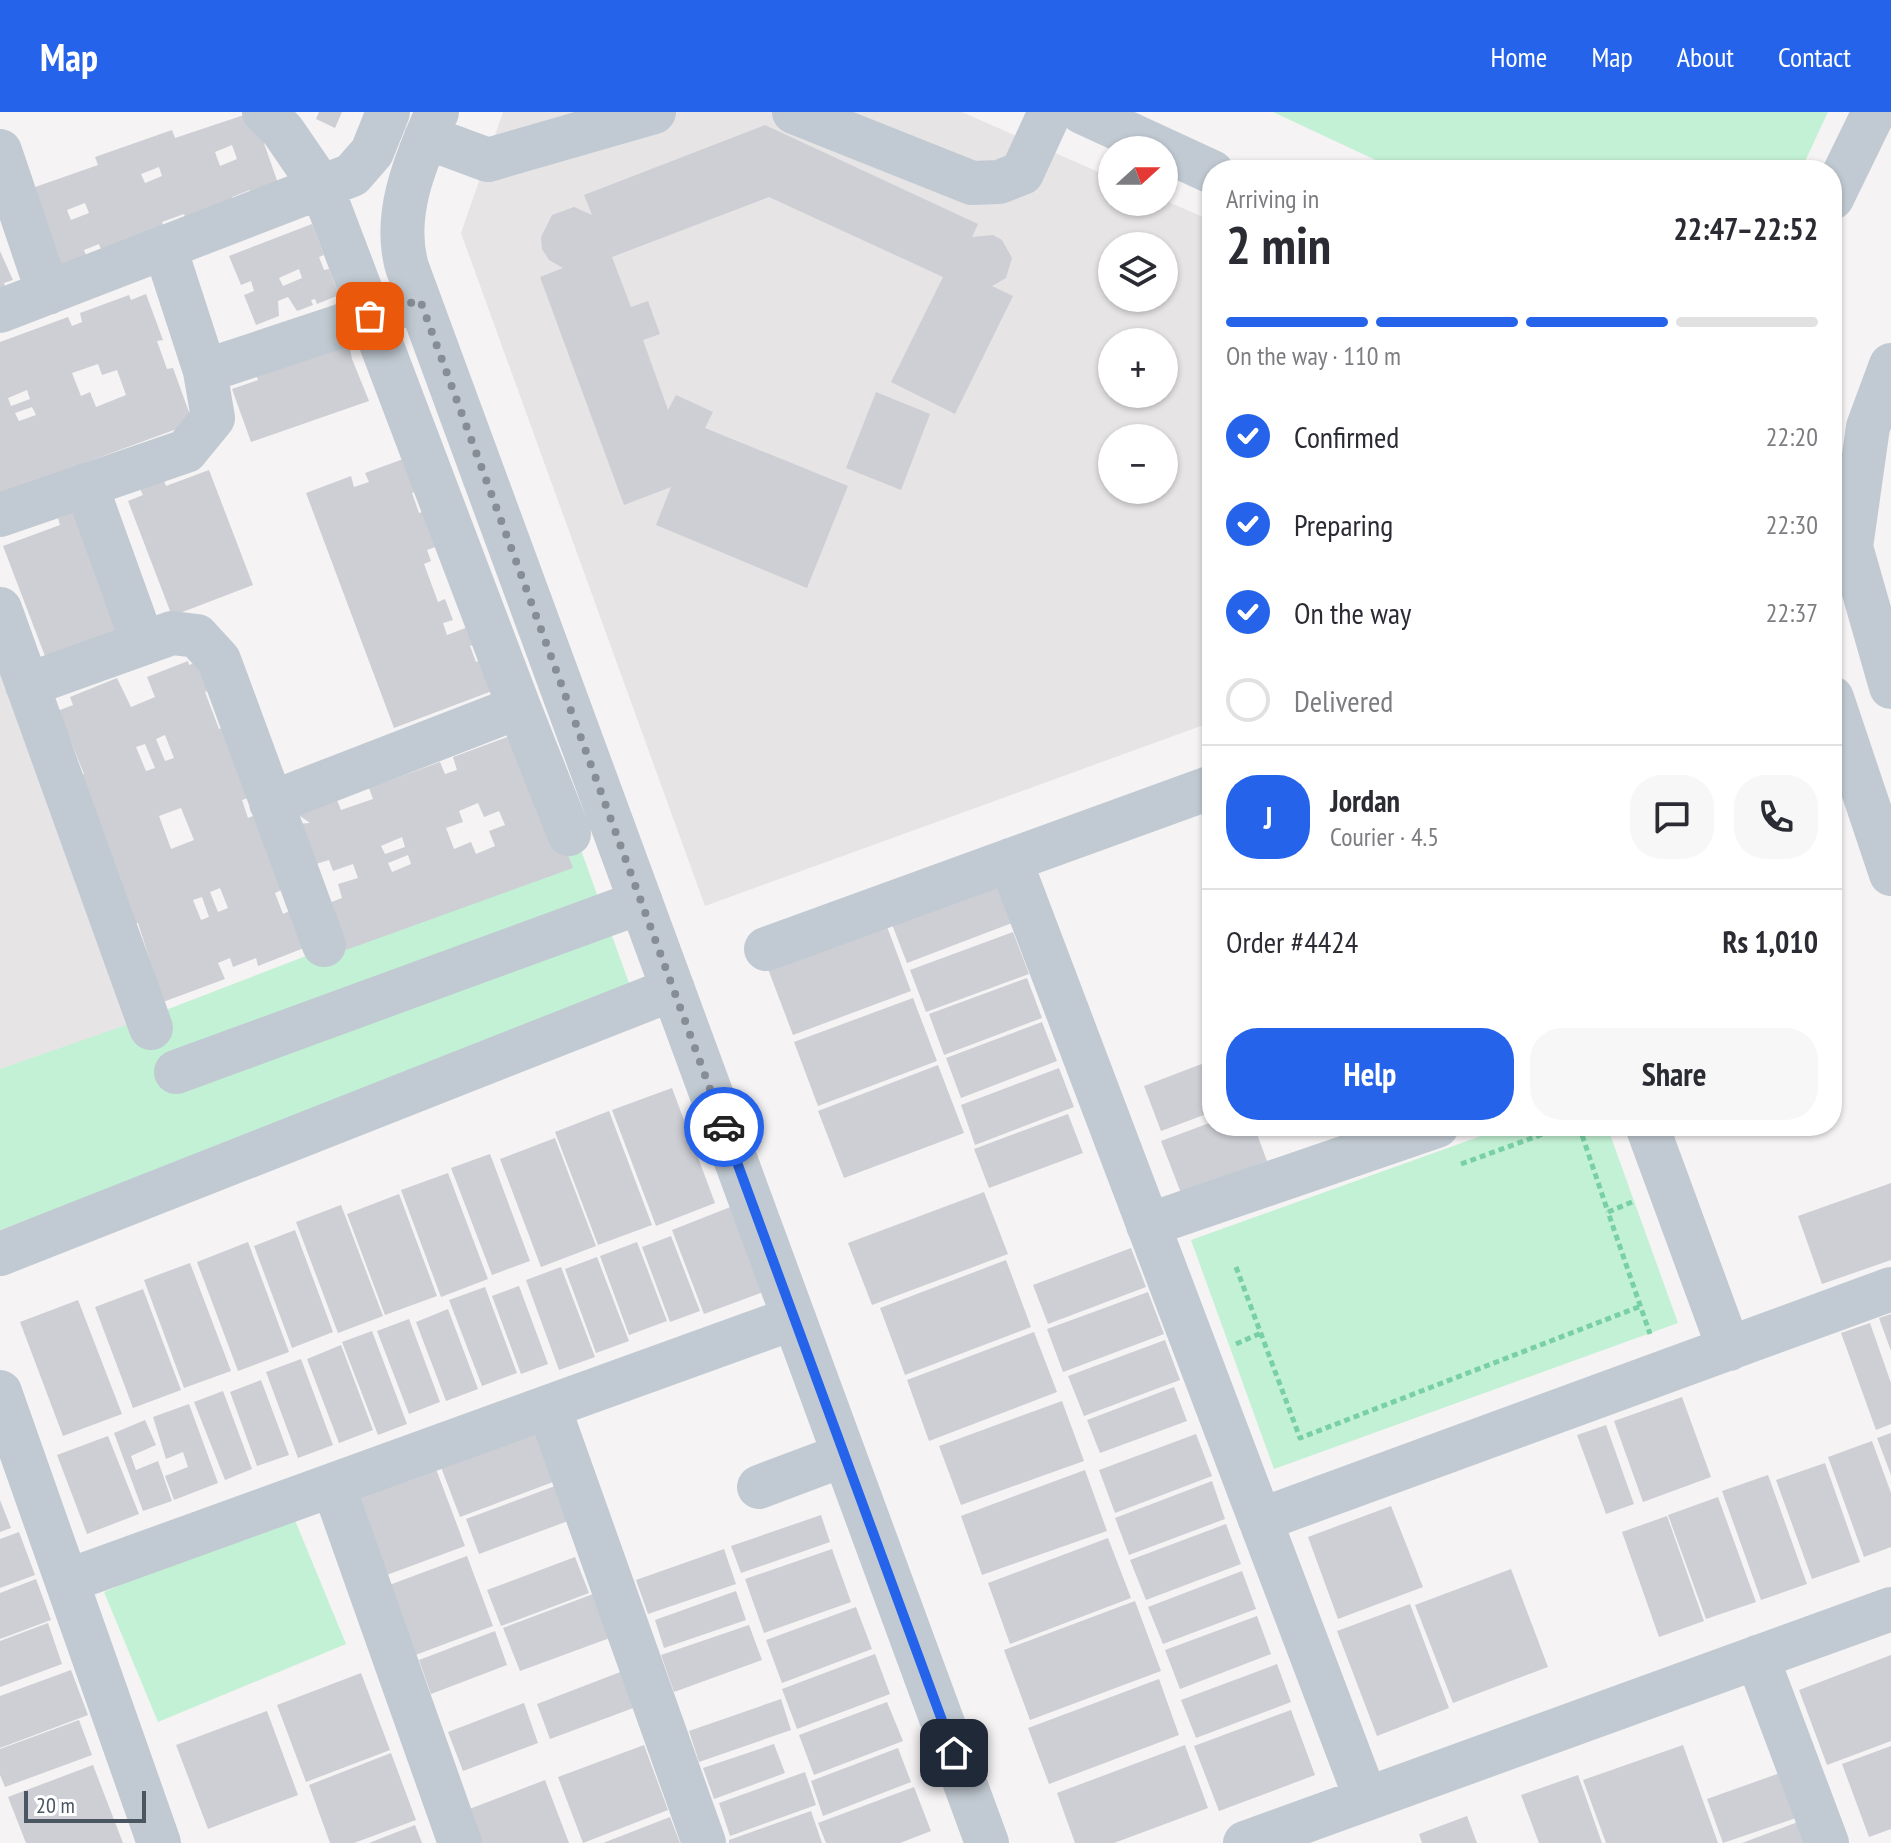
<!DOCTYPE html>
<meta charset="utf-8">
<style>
:root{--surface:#fff;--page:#f7f7f7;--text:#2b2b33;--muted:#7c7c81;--line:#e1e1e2;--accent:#2563eb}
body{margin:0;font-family:"PT Sans Narrow",sans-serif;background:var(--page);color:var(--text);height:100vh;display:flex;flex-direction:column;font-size:30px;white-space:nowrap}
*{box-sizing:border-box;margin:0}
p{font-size:26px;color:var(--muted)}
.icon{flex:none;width:44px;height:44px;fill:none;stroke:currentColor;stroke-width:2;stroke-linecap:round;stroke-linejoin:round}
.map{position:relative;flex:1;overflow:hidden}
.side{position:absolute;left:1202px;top:48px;width:640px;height:976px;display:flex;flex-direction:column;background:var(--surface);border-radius:32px;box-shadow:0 2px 6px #0004}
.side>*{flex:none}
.needle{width:52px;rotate:69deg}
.tools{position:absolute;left:1098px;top:24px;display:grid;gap:16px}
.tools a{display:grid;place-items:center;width:80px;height:80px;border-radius:50%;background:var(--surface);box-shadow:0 2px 6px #0004;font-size:40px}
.scale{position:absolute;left:24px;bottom:20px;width:122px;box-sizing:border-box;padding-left:8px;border:4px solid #4a5661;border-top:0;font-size:22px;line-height:28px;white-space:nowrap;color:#4a5661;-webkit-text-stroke:6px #fff;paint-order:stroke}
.pin{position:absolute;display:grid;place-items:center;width:68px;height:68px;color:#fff;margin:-34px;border-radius:16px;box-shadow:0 4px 12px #0006}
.courier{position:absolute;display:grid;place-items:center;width:80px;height:80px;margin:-40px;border:6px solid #2563eb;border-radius:50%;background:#fff;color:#222;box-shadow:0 2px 10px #0007}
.overview em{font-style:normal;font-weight:700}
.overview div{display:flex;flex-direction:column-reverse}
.overview{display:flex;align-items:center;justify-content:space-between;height:136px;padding:0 24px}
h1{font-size:52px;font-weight:700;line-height:60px}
.bar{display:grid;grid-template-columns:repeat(4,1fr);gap:12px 8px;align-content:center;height:96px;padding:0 24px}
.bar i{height:10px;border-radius:6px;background:var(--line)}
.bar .active{background:var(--accent)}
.bar p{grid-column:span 4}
.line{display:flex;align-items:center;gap:20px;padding:0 24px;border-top:2px solid var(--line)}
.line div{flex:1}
.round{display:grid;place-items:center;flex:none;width:84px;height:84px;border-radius:32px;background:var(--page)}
ol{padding:0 24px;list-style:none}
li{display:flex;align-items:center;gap:24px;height:88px}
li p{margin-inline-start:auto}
li .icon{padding:8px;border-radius:50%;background:var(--accent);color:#fff;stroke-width:4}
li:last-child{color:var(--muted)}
li i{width:44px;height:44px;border:4px solid var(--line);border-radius:50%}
.button{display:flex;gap:16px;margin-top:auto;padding:16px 24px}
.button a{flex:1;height:92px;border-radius:32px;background:var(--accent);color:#fff;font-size:32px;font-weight:700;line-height:92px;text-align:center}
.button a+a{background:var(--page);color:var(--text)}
header{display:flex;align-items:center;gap:48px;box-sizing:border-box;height:112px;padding:0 40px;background:var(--accent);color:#fff}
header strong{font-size:38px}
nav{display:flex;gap:44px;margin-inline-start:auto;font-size:28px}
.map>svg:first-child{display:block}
.education{fill:#e6e4e5;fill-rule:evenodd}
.green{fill:#c3f1d5}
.building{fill:#cdcfd5;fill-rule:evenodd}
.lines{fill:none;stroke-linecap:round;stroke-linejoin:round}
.path{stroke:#7ad0a6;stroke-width:5;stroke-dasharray:6 4;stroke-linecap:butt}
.minor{stroke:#c1cad2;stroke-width:44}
.done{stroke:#868d94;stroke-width:8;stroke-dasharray:0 14.4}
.route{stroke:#2563eb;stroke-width:10}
</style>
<header>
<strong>Map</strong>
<nav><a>Home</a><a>Map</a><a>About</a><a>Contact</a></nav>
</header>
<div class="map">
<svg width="1891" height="1731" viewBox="0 0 1891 1731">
<rect width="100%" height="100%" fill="#f5f3f3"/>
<path class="education" d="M 503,0 L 962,0 L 1112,66 L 1112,90 L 1164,88 L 1212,109 L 1212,610 L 705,794 L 461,121 ZM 1112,134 L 1164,134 L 1164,186 L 1112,186 ZM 1112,230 L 1164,230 L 1164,282 L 1112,282 ZM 1112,326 L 1164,326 L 1164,378 L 1112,378 Z
M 0,539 L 132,911 L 0,961 Z"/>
<path class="green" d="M 1273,0 L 1828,0 L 1801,58 L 1397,58 Z
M 581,738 L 633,882 L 0,1118 L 0,957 L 132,911 Z
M 1509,1014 L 1607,1014 L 1678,1211 L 1274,1357 L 1191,1128 Z
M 292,1401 L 346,1532 L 158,1610 L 104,1480 Z"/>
<path class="building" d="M 253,0 L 280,77 L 254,87 L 250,78 L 232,85 L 235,93 L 187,111 L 184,102 L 162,110 L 165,118 L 102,140 L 99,132 L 84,138 L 87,146 L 46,160 L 18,81 L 98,53 L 95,45 L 172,18 L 175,26 ZM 232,33 L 237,47 L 220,54 L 215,40 ZM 159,55 L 162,64 L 145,71 L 141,62 ZM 85,91 L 89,101 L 71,108 L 67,98 Z
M 319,0 L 342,0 L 335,16 L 316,7 Z
M 765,13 L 978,112 L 972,125 L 993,123 L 1002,128 L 1012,146 L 1006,166 L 992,174 L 1013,184 L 955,302 L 891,270 L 943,165 L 769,85 L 612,145 L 631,195 L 648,189 L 660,222 L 643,228 L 668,298 L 676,283 L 713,300 L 705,316 L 848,374 L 807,476 L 656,413 L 671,375 L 624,393 L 540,165 L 563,156 L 549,148 L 542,137 L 541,125 L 552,103 L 574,95 L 592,103 L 584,83 Z
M 312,112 L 324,143 L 319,145 L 324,158 L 329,157 L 339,183 L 317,192 L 315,187 L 311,188 L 313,193 L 297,199 L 288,185 L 278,189 L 279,204 L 256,213 L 244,183 L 254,179 L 251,169 L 241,173 L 229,144 ZM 299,157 L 302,166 L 283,174 L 279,166 Z
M 0,139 L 13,168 L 4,171 L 8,183 L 0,187 Z
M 146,182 L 163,228 L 157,229 L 167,257 L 173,256 L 193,311 L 0,382 L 0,230 L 68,205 L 72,214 L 82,210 L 80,201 L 129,183 L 131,188 ZM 98,252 L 102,263 L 117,258 L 126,283 L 96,295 L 90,280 L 81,284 L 72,261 ZM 27,278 L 30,287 L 11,294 L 8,286 ZM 32,295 L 36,303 L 19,309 L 15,301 Z
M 347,222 L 352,247 L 369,289 L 251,330 L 232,277 L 258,268 L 253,254 Z
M 876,280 L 930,302 L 901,378 L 846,356 Z
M 406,346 L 417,379 L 412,381 L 419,401 L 425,399 L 438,434 L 427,438 L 431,449 L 424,452 L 438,490 L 445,487 L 453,508 L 443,511 L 447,523 L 468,515 L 475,532 L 470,534 L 476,550 L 481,548 L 492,579 L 394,616 L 306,381 L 351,364 L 354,375 L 369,370 L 365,361 Z
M 209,358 L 253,473 L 172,504 L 128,389 L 143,383 L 139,375 L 163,366 L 166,374 Z
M 81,398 L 136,519 L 48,552 L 3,434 L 60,413 L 58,406 Z
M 188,549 L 189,553 L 199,549 L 210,578 L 205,580 L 219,617 L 224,615 L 251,685 L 242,688 L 248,706 L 258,702 L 286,776 L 275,781 L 283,802 L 294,797 L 309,834 L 258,854 L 256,846 L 233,855 L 230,846 L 218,851 L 225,867 L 163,890 L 138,811 L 133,812 L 77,665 L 84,662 L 70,627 L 52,601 L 73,593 L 70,585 L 117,566 L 131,595 L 155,585 L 147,565 ZM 165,623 L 174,646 L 165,649 L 156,627 ZM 145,632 L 155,656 L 146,659 L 136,635 ZM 181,696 L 194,728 L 171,737 L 159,704 ZM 220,776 L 228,796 L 218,800 L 210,780 ZM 202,785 L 209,805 L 201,808 L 193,788 Z
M 513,623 L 553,703 L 573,756 L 346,838 L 329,791 L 342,786 L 338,772 L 358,766 L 353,752 L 333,759 L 329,748 L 316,752 L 295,712 L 310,711 L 297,702 L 337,688 L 341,698 L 373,687 L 369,676 L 440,650 L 445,662 L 457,658 L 453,645 ZM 478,691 L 484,705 L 499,699 L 505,713 L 489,719 L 495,734 L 476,742 L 471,730 L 454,737 L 446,716 L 463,710 L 459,699 ZM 402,725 L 405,735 L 385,742 L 381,734 ZM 408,743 L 411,752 L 392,760 L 388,751 Z
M 994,762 L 1012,811 L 907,851 L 888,802 Z
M 883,804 L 911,879 L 793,923 L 765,849 Z
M 1013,820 L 1029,862 L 926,900 L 910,858 Z
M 1027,866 L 1042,906 L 944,943 L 929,902 Z
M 913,886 L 937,949 L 818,994 L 794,930 Z
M 1042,910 L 1057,949 L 961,986 L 946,946 Z
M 1212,948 L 1212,1000 L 1161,1019 L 1144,974 Z
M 938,953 L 964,1021 L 844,1066 L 818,999 Z
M 1059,956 L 1074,995 L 975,1033 L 961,993 Z
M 672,976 L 715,1091 L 656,1114 L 612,998 Z
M 609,999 L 652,1113 L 598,1133 L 555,1020 Z
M 1068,1002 L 1083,1041 L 989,1076 L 974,1037 Z
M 1212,1010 L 1212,1014 L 1254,1014 L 1267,1049 L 1181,1081 L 1161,1029 Z
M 555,1026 L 596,1134 L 541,1155 L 500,1047 Z
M 490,1042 L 530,1149 L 492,1163 L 451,1056 Z
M 448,1061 L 488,1167 L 441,1185 L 401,1078 Z
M 1891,1071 L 1891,1148 L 1822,1172 L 1798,1104 Z
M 984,1080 L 1008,1142 L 872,1193 L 848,1131 Z
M 399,1082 L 437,1184 L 385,1203 L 347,1102 Z
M 341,1093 L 383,1204 L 338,1221 L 296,1110 Z
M 733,1094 L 766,1179 L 704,1202 L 672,1118 Z
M 295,1118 L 333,1220 L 292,1236 L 254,1134 Z
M 671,1124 L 700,1199 L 670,1210 L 642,1135 Z
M 248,1130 L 289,1240 L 238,1259 L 197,1150 Z
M 637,1130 L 667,1209 L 629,1223 L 600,1144 Z
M 1131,1136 L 1146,1175 L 1048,1212 L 1033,1173 Z
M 597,1145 L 629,1229 L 596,1241 L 565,1157 Z
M 1006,1148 L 1031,1215 L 905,1263 L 880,1196 Z
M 190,1151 L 231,1259 L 184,1276 L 144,1168 Z
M 561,1155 L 595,1245 L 559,1258 L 526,1168 Z
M 519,1174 L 548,1252 L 521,1262 L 492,1184 Z
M 485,1175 L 517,1261 L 482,1274 L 449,1188 Z
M 143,1177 L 181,1278 L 133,1296 L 95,1195 Z
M 1148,1180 L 1164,1222 L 1063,1260 L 1047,1217 Z
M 78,1188 L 122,1302 L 63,1324 L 20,1210 Z
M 448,1197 L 478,1277 L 446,1289 L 416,1210 Z
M 1891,1202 L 1891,1239 L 1879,1206 Z
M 409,1207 L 440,1290 L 409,1302 L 377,1219 Z
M 1870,1211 L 1891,1271 L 1891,1312 L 1876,1318 L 1841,1221 Z
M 372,1219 L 407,1312 L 378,1323 L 342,1230 Z
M 1034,1220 L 1057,1280 L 929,1329 L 907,1268 Z
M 1165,1228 L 1180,1268 L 1084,1304 L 1068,1264 Z
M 341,1233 L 373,1318 L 339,1331 L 307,1247 Z
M 301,1247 L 333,1333 L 298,1346 L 266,1260 Z
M 261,1268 L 289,1343 L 257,1354 L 230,1280 Z
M 1174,1275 L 1187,1309 L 1100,1341 L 1087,1308 Z
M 223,1279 L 252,1357 L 225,1368 L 194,1290 Z
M 1682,1285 L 1711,1365 L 1643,1390 L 1614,1309 Z
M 1062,1289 L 1084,1349 L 961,1393 L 939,1334 Z
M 189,1292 L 218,1371 L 174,1388 L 165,1364 L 188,1355 L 183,1340 L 166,1347 L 153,1305 Z
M 145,1308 L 156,1333 L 131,1344 L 136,1358 L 158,1349 L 172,1389 L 143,1399 L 114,1321 Z
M 1606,1313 L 1634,1392 L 1606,1402 L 1577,1323 Z
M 533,1315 L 553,1370 L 460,1405 L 439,1350 Z
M 1891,1321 L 1891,1363 L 1877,1326 Z
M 1196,1322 L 1212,1364 L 1115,1401 L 1099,1358 Z
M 108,1324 L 139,1402 L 87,1422 L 57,1343 Z
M 1872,1329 L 1891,1381 L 1891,1435 L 1864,1445 L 1828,1345 Z
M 1825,1351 L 1860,1450 L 1812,1467 L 1776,1368 Z
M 436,1357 L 465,1434 L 384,1464 L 355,1388 Z
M 1085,1358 L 1107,1419 L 982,1463 L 961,1404 Z
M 1768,1363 L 1807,1472 L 1761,1488 L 1722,1379 Z
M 1212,1369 L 1225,1407 L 1129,1443 L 1115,1406 Z
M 555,1374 L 568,1409 L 479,1442 L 466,1407 Z
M 1718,1385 L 1756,1490 L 1706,1507 L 1668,1403 Z
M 0,1388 L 11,1416 L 0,1420 Z
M 1391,1394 L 1423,1475 L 1338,1507 L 1308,1425 Z
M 821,1403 L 830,1430 L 741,1461 L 731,1434 Z
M 1667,1404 L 1704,1509 L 1659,1525 L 1622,1420 Z
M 1226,1412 L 1241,1452 L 1146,1488 L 1130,1448 Z
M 19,1420 L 35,1463 L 0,1476 L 0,1427 Z
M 1108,1426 L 1131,1486 L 1010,1532 L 988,1471 Z
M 724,1437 L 736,1472 L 648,1502 L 636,1468 Z
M 832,1437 L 851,1490 L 764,1521 L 745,1467 Z
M 467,1444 L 493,1514 L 410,1545 L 384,1475 Z
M 575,1445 L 589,1481 L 501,1514 L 487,1478 Z
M 1511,1457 L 1548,1555 L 1453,1591 L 1415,1493 Z
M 1242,1459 L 1256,1497 L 1163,1532 L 1148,1495 Z
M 36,1467 L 51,1508 L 0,1527 L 0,1481 Z
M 601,1479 L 618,1523 L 520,1559 L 503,1516 Z
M 736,1479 L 746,1508 L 664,1536 L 655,1508 Z
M 1135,1489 L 1161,1559 L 1030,1608 L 1004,1538 Z
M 1410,1492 L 1449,1596 L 1377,1624 L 1337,1519 Z
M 856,1495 L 872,1537 L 782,1571 L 766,1528 Z
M 1257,1504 L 1271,1542 L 1180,1577 L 1165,1538 Z
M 48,1511 L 62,1552 L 0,1575 L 0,1529 Z
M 749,1513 L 762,1548 L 674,1580 L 661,1543 Z
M 495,1519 L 507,1553 L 431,1582 L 419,1548 Z
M 875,1542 L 890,1582 L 797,1617 L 782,1577 Z
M 1891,1543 L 1891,1629 L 1827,1653 L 1799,1578 Z
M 1277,1552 L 1291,1590 L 1196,1626 L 1181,1588 Z
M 71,1558 L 88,1603 L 0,1636 L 0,1584 Z
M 623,1559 L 636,1595 L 550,1627 L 537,1592 Z
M 361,1561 L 390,1638 L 306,1670 L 277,1593 Z
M 1159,1567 L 1179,1623 L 1049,1672 L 1028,1616 Z
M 781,1587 L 791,1618 L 699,1650 L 689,1619 Z
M 887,1590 L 903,1629 L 814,1663 L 799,1623 Z
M 524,1591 L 538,1631 L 463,1659 L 448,1620 Z
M 1291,1598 L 1315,1663 L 1219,1699 L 1194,1634 Z
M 267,1599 L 298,1683 L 208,1717 L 176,1633 Z
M 79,1608 L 92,1643 L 5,1675 L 0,1663 L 0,1637 Z
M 774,1632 L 785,1661 L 714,1687 L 703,1656 Z
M 644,1633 L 668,1698 L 583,1731 L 558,1665 Z
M 1185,1633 L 1208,1696 L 1114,1731 L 1075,1731 L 1057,1681 Z
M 1683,1633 L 1718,1731 L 1606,1731 L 1583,1668 Z
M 1891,1634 L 1891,1717 L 1869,1725 L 1842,1652 Z
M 898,1636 L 911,1670 L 823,1704 L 811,1669 Z
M 391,1641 L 416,1708 L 354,1731 L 330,1731 L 309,1673 Z
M 93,1653 L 123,1731 L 26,1731 L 8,1685 Z
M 805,1660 L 816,1693 L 730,1724 L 719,1691 Z
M 1780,1661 L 1796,1706 L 1723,1731 L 1707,1687 Z
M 1578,1663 L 1602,1731 L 1539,1731 L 1521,1683 Z
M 545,1668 L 569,1731 L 476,1731 L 464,1699 Z
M 914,1675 L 931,1719 L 900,1731 L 826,1731 L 818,1711 Z
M 811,1699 L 822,1731 L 729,1731 L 729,1728 Z
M 1467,1704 L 1477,1731 L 1422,1731 L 1419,1722 Z
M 670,1705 L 680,1731 L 603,1731 Z
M 1803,1708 L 1811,1731 L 1742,1731 Z
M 415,1713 L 422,1731 L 369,1731 Z"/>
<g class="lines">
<path class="path" d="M 1579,1014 L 1608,1100
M 1461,1052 L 1565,1014
M 1632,1090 L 1608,1100 L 1650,1222
M 1236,1155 L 1300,1326 L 1641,1194
M 1236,1232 L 1261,1221"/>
<path class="minor" d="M 264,0 L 283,19 L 322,76 L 519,595 L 271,691
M 437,0 C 416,49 392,102 407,155 L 987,1731
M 794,0 L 972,71 L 999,70 L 1022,61 L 1050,0
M 1082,0 L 1212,60
M 426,25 L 488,48 L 654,0
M 0,39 L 48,181
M 1832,86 L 1874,0
M 0,199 L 352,63 L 372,40 L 388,0
M 1891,253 L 1868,315 L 1851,435 L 1891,575
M 205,259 L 398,195
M 86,373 L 143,531
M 0,403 L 186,339 L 213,306 L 205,259 L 165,136
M 0,497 L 151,916
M 27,573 L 172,521 L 197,524 L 219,548 L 324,833
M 1832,586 L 1891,762
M 519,595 L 569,722
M 1010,748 L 1366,1687
M 766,837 L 1212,675
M 176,960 L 641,790
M 1647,1014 L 1729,1237
M 1148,1113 L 1437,1014
M 0,1142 L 673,877
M 0,1280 L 159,1731
M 549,1296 L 704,1731
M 333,1373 L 460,1731
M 759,1375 L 844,1343
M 1260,1408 L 1891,1177
M 67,1469 L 794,1206
M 1757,1545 L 1827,1731
M 1245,1731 L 1891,1497"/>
</g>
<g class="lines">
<path class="done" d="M 370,204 L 420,188 L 724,1015"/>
<path class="route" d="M 724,1015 L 954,1641"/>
</g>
</svg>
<div class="tools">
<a><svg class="needle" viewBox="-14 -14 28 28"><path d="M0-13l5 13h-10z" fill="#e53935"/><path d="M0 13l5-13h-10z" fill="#7c7c81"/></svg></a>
<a><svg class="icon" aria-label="layers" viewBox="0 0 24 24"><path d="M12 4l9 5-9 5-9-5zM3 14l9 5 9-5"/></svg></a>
<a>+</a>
<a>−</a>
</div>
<div class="scale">20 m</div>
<div class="pin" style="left:370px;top:204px;background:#ea580c"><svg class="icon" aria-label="bag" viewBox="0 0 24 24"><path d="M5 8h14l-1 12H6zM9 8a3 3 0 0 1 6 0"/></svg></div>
<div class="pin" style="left:954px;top:1641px;background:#1f2937"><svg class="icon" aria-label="home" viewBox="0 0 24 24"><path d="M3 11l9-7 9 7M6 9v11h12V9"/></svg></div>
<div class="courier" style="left:724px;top:1015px"><svg class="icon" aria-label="car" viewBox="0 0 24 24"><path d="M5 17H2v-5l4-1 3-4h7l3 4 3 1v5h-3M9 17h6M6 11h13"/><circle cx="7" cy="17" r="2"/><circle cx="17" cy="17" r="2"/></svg></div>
<section class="side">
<div class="overview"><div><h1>2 min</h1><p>Arriving in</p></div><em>22:47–22:52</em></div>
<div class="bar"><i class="active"></i><i class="active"></i><i class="active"></i><i></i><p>On the way · 110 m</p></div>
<ol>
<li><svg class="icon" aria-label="check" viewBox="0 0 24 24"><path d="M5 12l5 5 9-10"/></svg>Confirmed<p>22:20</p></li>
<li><svg class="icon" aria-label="check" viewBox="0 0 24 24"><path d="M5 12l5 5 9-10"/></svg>Preparing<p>22:30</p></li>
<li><svg class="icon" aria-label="check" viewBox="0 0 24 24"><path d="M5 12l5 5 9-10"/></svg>On the way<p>22:37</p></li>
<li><i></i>Delivered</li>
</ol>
<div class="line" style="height:144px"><b class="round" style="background:var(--accent);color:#fff">J</b><div><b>Jordan</b><p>Courier · 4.5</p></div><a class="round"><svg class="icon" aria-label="chat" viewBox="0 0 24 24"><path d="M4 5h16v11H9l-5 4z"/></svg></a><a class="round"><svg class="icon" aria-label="phone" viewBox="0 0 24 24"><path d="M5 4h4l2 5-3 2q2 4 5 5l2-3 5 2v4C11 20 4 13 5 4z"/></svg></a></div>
<div class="line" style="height:104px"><div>Order #4424</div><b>Rs 1,010</b></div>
<div class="button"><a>Help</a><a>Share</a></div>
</section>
</div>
